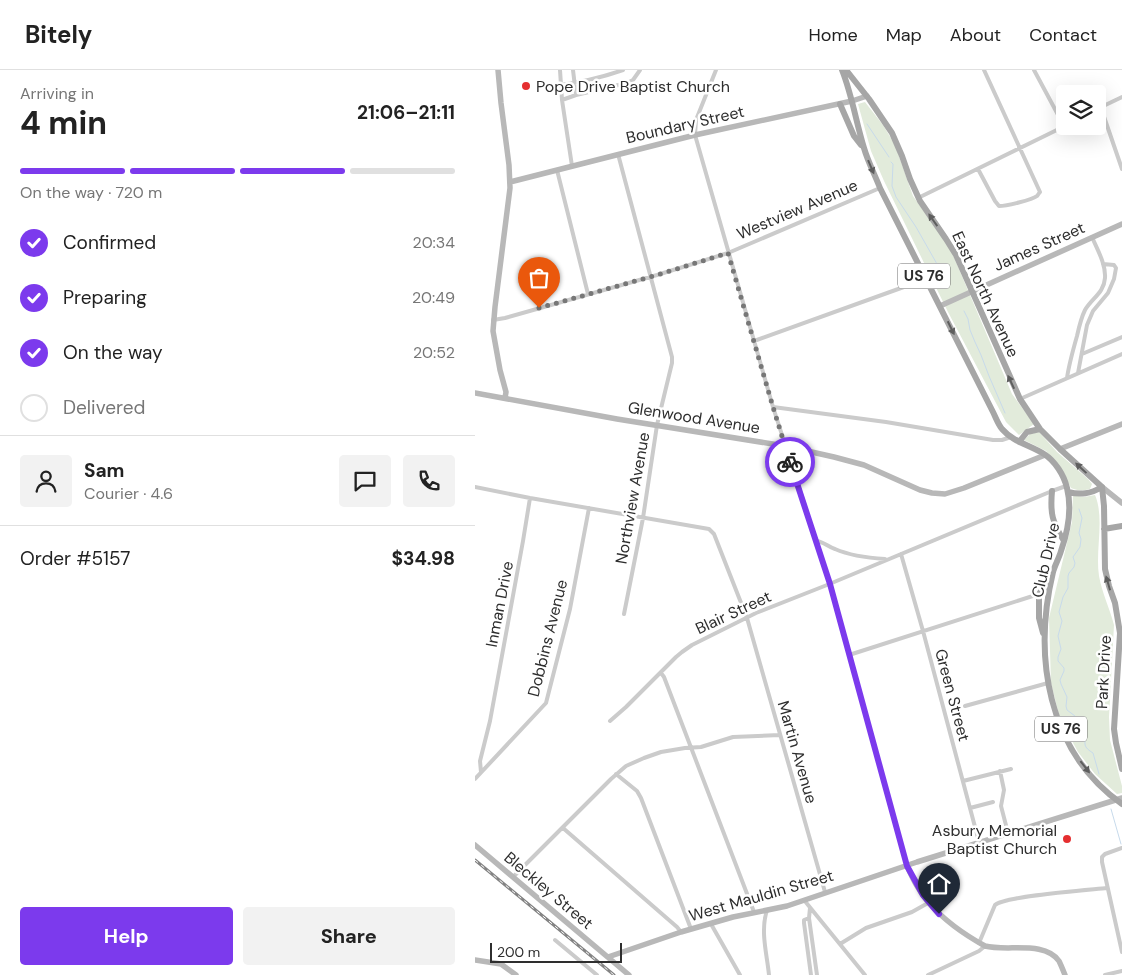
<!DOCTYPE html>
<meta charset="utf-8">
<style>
:root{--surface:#fff;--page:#f2f2f2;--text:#222;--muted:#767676;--line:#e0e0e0;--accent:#7c3aed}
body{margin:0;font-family:"DM Sans",sans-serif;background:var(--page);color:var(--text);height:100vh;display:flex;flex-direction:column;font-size:19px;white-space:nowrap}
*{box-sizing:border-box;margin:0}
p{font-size:16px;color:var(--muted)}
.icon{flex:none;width:28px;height:28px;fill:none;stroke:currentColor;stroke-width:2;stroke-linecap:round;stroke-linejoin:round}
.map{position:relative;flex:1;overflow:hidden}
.panel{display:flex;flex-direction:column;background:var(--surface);width:475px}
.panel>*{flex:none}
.controls{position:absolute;left:581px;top:15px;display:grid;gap:10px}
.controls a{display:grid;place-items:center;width:50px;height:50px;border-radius:5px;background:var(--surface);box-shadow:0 5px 20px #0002;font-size:25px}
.scale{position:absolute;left:15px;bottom:12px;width:132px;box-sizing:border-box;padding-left:5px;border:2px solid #2e2e2e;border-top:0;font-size:14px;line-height:18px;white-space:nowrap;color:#2e2e2e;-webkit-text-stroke:4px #fff;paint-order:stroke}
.pin{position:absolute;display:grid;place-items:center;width:42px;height:42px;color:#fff;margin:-51px -21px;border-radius:50% 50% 50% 0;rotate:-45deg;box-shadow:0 0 5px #0007}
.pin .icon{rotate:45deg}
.courier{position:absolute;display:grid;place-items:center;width:50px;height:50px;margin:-25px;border:4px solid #7c3aed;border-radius:50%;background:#fff;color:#222;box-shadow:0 1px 6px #0007}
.overview em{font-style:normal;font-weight:700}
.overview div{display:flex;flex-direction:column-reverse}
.overview{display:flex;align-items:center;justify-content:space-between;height:85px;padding:0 20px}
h1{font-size:32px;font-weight:700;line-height:38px}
.bar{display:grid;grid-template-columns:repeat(4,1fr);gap:8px 5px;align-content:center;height:60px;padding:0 20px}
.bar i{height:6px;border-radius:4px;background:var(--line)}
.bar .active{background:var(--accent)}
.bar p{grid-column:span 4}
.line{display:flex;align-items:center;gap:12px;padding:0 20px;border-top:1px solid var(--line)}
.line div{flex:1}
.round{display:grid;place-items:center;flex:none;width:52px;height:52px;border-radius:5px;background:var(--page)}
ol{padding:0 20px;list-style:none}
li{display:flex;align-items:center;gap:15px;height:55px}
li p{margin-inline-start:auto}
li .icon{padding:5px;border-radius:50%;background:var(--accent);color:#fff;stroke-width:4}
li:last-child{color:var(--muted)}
li i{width:28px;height:28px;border:2px solid var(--line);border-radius:50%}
.cta{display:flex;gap:10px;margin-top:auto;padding:10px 20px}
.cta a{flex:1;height:58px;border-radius:5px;background:var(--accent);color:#fff;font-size:20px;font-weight:700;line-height:58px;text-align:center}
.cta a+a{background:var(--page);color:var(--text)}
header{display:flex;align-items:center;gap:30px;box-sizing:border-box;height:70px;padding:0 25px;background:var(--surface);border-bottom:1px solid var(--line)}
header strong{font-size:24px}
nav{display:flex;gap:28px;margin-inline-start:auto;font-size:18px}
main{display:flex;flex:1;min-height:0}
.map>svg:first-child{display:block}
.green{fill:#e2ebdb}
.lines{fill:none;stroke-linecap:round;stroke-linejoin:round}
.stream{stroke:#c7daeb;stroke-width:1}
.street{stroke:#cbcbcb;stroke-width:4}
.secondary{stroke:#b8b8b8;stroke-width:5.5}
.primary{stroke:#a6a6a6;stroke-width:6}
.rail-casing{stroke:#838383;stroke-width:3}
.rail{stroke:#fff;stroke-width:1;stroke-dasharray:4;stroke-linecap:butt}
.oneway{fill:#5e5e5e}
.done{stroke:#777;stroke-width:5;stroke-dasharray:0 9}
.route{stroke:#7c3aed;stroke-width:6}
.poi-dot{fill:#e52f30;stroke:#fff;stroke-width:2}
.labels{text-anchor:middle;stroke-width:5;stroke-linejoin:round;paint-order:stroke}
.shield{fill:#fff;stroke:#6d6d6d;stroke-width:1}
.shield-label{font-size:15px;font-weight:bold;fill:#2e2e2e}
.poi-label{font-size:16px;fill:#2e2e2e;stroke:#fff;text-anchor:start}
.street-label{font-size:16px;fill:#2e2e2e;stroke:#fff}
</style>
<header>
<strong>Bitely</strong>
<nav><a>Home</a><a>Map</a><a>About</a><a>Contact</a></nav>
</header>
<main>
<section class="panel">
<div class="overview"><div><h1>4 min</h1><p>Arriving in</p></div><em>21:06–21:11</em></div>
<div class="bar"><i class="active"></i><i class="active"></i><i class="active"></i><i></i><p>On the way · 720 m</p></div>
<ol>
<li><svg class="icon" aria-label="check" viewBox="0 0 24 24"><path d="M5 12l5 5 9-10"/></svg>Confirmed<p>20:34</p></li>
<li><svg class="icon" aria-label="check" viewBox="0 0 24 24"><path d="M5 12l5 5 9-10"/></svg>Preparing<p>20:49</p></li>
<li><svg class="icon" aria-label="check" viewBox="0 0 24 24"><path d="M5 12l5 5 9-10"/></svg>On the way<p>20:52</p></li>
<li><i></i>Delivered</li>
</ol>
<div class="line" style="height:90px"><a class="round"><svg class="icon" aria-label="person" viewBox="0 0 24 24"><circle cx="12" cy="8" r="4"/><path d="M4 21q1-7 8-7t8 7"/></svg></a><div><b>Sam</b><p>Courier · 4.6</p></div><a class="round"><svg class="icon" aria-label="chat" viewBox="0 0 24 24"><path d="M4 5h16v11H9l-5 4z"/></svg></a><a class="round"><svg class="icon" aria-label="phone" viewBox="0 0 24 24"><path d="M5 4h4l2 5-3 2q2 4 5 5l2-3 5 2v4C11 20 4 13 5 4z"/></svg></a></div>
<div class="line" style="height:65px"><div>Order #5157</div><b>$34.98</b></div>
<div class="cta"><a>Help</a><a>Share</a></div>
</section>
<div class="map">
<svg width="647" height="905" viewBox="0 0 647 905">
<rect width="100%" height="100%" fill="#fff"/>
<path class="green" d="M 390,32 L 408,55 L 420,75 L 438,126 L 470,171 L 478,185 L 537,324 L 559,354 L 544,365 L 531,352 L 473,242 L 409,111 L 396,81 L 383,34 Z
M 564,362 L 582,382 L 613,409 L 617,414 L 615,419 C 608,421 603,421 596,418 L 593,412 L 571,381 L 549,370 L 555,364 Z
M 598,425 L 609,427 L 620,425 C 630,449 620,480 624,506 C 627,523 635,539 639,555 L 634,647 L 635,670 L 647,716 L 647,723 L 642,724 L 620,704 L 603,682 L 585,649 L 576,613 L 574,548 L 597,452 Z"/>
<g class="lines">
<path class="stream" d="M 392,54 L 414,87
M 416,92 L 418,94 L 417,116 L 421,127 L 441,157 L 462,194 L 471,214
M 489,241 L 493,249 L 495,260 L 500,272 L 506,285 L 514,306 L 530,343
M 604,439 L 607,448 L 604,463 L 606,469 L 605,477 L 598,487 L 600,493 L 599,497 L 594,503 L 593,506 L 593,518 L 588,527 L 584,542 L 587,551 L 583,566 L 586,579 L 583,587 L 583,591 L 589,598 L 589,601 L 585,610 L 586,614 L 592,627 L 591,636 L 592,640 L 600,646 L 601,649 L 599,656 C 601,661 604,661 608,665 C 613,673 605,675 618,683 L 624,704
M 636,739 L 646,774"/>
<path class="street" d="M 85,0 L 87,30 L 97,96
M 98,0 L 101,25
M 241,0 L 221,50 L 220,65 L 298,337 L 355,514 L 432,796
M 559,0 L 589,56
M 86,15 C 106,12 128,7 148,0
M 87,30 L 101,25 L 152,13 L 158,10 L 165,0
M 626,38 L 647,99
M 622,39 L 647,27
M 143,84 L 197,287 L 197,293 L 182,355 L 168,448 L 149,544
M 503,99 L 520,131 L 524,136 C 531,136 557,130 562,126 C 563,125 564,123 565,122 L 509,0
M 82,100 L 113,224
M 443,128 L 590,56
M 18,250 L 30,248 L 182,205 L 253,183 L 405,118
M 279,271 L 451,209
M 607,284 L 647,267
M 603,303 L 612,255 L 618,241 L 633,223 L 639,209 L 641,198 L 639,195 L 628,194
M 592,308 C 594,294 598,280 602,266 C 604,257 606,248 610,240 C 617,228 629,223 630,208 C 631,194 622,179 617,167
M 545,329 L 647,284
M 298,337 L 411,352 L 518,370 L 527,370 L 536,367
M 0,417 L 55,428 L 234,459 L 239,464 L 272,548 L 350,822
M 342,471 C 349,472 353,477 360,479 C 376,486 393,488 410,489
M 426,484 L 448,561 L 504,772
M 374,585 L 564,524
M 186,603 L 189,607 L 279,842
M 490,636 L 573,613
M 135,651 L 151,637 L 201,587 L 207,582 L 217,575 L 281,543 L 352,515 L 577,421 L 591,416
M 525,701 L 529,720 L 526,736 L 533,763
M 6,702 L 5,691 L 15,651 L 48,471 L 55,428
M 141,704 L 162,721 L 166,728 L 216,859
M 0,709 L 71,633 L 95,539 L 114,438
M 488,711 L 536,699
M 495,738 L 518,732
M 88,758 L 202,857 L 206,862
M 647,778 L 630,784 L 627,787 L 627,792 L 647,882
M 38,807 L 136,709 L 151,696 L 169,688 L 186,682 L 210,678 L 226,677 L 258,667 L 305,665
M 329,830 L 390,905
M 335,838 L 334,848 L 342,905
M 292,840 C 285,861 292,884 294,905
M 334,848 L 329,850 L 329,853 L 336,905
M 236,854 L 265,905
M 80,870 L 122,905
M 504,873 L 520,835 C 530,826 613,820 632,818
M 365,874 L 391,858 L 437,842 L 453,833
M 453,905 L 504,881 L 510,876
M 630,905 L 647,901"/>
<path class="secondary" d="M 23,0 L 26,33 L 34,95 L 35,118 L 20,237 L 18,261 L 25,300 L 31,322 L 30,328
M 35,112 L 220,65 L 377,31 L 392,26
M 465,236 L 647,154
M 0,323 L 142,349 L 310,376 L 359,387 L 389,395 L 445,420 L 457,423 L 470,424 L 489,418 L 570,385
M 585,379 L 647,354
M 627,417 L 647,433
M 0,775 L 154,905
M 432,796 C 438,809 444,822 454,833 C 469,850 490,865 510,876 C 532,882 569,870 584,891 C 586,895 588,900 590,905
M 133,887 L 206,862 L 258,847 L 312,836 L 442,792 L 647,728
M 0,890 L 26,894 L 41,905"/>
<path class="primary" d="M 367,0 C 377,25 381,52 389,78 C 393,92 400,105 405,118 L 518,342 C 521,348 523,354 527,359 C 538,372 555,375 569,384 C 580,391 589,405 592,418 C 597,438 593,461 586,481 C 584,488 580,495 578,502 C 558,586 572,681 647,734
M 371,0 L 394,29 L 417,63 L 427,86 L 435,109 L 445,131 L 471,169 L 481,185 L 545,329 L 565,359 L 585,379 L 627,417
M 365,34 L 379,66 L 386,75
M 544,372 L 552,362 L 565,359
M 627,417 L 629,436 L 630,499 L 634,516 L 640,533 L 645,563 L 639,659 L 641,673 L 647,699
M 577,421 C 575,443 577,452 589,471
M 593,422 C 606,425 615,424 627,417
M 629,459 L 647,456
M 568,563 L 564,548 L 564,524 L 578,502"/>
<g class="rail-casing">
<path id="rail" d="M 0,790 L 139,905"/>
</g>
<use href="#rail" class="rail"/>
</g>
<defs><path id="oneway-solid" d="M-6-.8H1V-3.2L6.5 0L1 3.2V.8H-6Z" transform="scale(1.25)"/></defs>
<g class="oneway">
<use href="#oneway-solid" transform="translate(396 97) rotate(67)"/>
<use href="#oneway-solid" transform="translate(458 150) rotate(-125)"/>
<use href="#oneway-solid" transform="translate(476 258) rotate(64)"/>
<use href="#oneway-solid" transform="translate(536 312) rotate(-115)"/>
<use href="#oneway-solid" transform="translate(606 398) rotate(-137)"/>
<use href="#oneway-solid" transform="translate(633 513) rotate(-106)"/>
<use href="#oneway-solid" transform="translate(610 697) rotate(52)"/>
</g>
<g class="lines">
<path class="done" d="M 64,238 L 182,205 L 253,183 L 298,337 L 315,392"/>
<path class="route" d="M 315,392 L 355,514 L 432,796 L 448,825 L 464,844"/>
</g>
<g class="poi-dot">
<circle cx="51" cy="16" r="5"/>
<circle cx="592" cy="769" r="5"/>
</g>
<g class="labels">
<g class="shield">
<rect x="423" y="193.5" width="52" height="25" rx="4"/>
<rect x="560" y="646.5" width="52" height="25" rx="4"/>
</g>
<g class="shield-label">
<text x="449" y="211">US 76</text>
<text x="586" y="664">US 76</text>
</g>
<g class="poi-label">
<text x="61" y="22">Pope Drive Baptist Church</text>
<text x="582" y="766" text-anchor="end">Asbury Memorial<tspan x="582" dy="18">Baptist Church</tspan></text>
</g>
<g class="street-label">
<text transform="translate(210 54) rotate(-13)" y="6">Boundary Street</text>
<text transform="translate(322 139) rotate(-23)" y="6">Westview Avenue</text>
<text transform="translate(564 176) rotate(-24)" y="6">James Street</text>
<text transform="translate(511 224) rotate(65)" y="6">East North Avenue</text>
<text transform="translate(219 347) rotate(9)" y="6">Glenwood Avenue</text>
<text transform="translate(157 428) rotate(-80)" y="6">Northview Avenue</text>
<text transform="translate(570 490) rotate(-77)" y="6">Club Drive</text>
<text transform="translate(24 534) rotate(-79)" y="6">Inman Drive</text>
<text transform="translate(258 542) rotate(-25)" y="6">Blair Street</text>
<text transform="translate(72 568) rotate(-76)" y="6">Dobbins Avenue</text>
<text transform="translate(628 602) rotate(-87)" y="6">Park Drive</text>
<text transform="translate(478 625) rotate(75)" y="6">Green Street</text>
<text transform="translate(323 682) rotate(74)" y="6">Martin Avenue</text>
<text transform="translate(74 820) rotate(40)" y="6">Bleckley Street</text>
<text transform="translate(286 825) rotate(-16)" y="6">West Mauldin Street</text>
</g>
</g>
</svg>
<div class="controls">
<a><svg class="icon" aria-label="layers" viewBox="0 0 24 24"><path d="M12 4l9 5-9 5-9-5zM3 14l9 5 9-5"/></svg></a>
</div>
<div class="scale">200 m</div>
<div class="pin" style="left:64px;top:238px;background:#ea580c"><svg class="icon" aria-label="bag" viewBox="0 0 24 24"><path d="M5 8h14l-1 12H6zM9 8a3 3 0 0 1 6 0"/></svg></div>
<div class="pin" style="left:464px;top:844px;background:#1f2937"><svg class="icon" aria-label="home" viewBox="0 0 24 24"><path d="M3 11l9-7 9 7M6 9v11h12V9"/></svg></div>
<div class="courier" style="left:315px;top:392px"><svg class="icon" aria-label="bike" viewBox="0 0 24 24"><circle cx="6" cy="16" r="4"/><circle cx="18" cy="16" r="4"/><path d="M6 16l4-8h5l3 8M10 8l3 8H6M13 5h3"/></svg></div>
</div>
</main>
